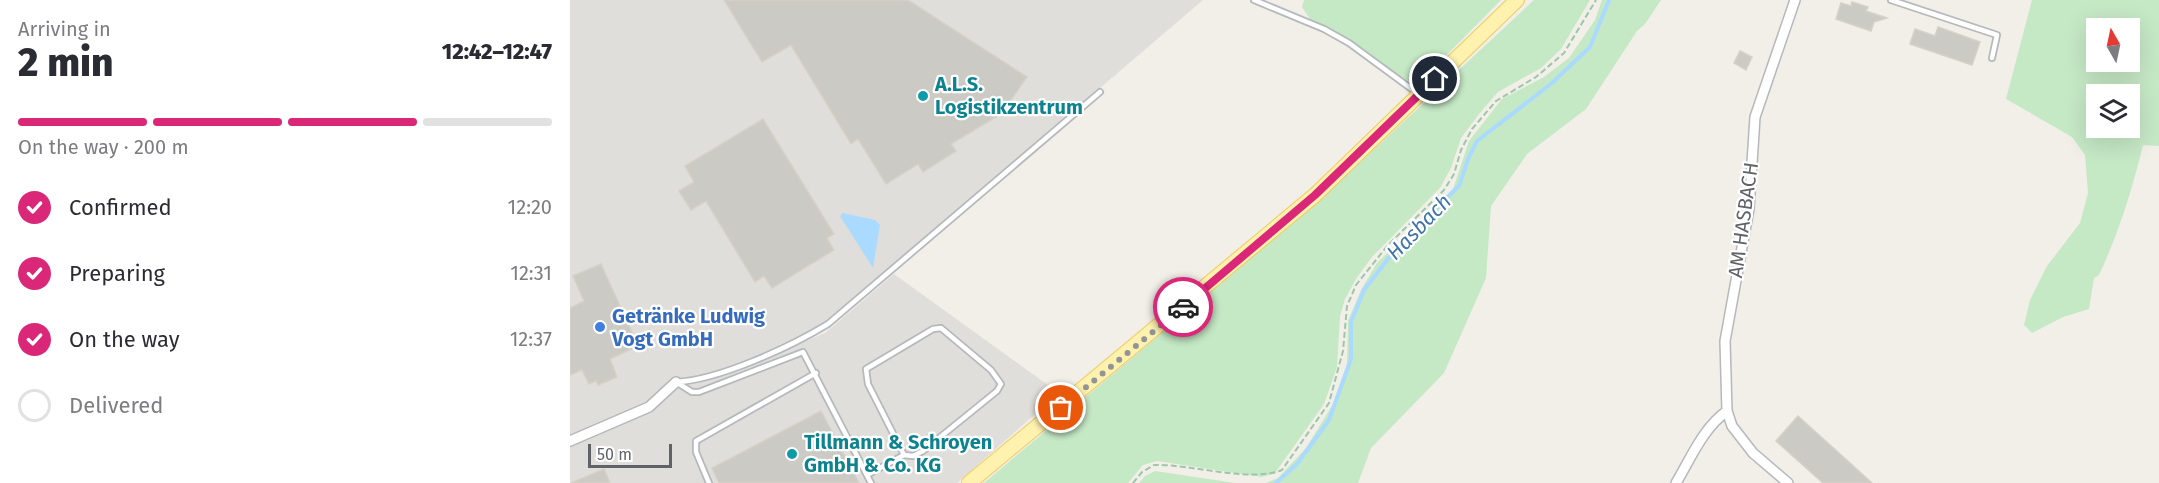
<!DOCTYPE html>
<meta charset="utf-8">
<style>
:root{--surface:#fff;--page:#f7f7f7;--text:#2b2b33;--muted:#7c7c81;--line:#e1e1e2;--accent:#db2777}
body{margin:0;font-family:"Fira Sans",sans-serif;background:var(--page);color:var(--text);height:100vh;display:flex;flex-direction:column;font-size:22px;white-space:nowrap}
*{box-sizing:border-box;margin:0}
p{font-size:20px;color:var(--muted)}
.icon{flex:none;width:33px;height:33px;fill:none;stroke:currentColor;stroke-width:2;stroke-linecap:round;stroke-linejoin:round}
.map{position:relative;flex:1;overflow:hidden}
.sheet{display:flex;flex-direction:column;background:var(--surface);width:570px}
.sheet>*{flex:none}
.needle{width:39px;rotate:351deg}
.tools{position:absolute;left:1516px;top:18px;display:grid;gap:12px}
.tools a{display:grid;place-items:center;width:54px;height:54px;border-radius:0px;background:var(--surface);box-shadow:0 6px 24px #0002;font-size:30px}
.scale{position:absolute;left:18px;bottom:15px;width:84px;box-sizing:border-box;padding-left:6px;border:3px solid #5f6368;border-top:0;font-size:16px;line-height:21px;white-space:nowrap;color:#5f6368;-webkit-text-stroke:4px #fff;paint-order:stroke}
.pin{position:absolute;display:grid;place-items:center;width:51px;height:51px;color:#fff;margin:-26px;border:3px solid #fff;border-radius:50%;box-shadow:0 2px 6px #0007}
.courier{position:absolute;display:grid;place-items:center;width:60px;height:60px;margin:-30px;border:4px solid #db2777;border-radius:50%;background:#fff;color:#222;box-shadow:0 2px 8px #0007}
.summary em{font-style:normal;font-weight:800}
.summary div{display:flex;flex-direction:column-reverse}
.summary{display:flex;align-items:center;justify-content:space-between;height:102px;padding:0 18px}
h1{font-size:39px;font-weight:800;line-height:45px}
.bar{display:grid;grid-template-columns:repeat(4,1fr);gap:9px 6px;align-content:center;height:72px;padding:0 18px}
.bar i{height:8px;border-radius:4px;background:var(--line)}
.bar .active{background:var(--accent)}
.bar p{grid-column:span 4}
ol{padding:0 18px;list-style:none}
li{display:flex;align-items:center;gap:18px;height:66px}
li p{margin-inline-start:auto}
li .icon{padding:6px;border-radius:50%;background:var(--accent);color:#fff;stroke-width:4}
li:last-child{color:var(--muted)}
li i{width:33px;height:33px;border:3px solid var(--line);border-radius:50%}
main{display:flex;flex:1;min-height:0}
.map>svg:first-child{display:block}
.industrial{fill:#e0deda}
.green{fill:#c5e8c5;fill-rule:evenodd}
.water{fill:#aadaff}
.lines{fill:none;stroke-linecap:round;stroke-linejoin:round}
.stream{stroke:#aadaff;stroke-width:4}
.building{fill:#cccac5;stroke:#d6d1c6;stroke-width:1.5}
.service-casing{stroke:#b5b8bc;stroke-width:8}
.minor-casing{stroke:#b5b8bc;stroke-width:12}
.primary-casing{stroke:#f2c960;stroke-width:16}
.path{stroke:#9cc7a9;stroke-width:2;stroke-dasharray:6 3;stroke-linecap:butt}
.service{stroke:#fff;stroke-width:4.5}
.minor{stroke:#fff;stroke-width:9}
.primary{stroke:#fff2af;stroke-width:14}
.done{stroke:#929495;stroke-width:6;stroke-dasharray:0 10.8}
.route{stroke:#db2777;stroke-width:8}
.culture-dot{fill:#0f9aa8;stroke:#fff;stroke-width:2}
.shop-dot{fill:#3f7fe0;stroke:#fff;stroke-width:2}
.labels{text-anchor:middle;stroke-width:4.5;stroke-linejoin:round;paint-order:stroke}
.culture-label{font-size:20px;font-weight:bold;fill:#0d838f;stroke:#fff;text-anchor:start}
.street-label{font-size:20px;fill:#5f6368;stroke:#fff}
.shop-label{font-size:20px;font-weight:bold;fill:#366cbe;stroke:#fff;text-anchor:start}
.water-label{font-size:21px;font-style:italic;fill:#4174aa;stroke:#fff}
</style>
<main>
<section class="sheet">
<div class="summary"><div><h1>2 min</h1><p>Arriving in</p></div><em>12:42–12:47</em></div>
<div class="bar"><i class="active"></i><i class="active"></i><i class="active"></i><i></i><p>On the way · 200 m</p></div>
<ol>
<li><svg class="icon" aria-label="check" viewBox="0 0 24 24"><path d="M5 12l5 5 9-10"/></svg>Confirmed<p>12:20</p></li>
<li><svg class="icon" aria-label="check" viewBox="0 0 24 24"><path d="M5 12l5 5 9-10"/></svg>Preparing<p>12:31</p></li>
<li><svg class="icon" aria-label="check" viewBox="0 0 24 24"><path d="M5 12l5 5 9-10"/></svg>On the way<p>12:37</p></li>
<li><i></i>Delivered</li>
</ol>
</section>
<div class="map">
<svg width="1589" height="483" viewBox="0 0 1589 483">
<rect width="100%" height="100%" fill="#f1efe8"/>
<path class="industrial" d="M 0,0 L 633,0 L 254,324 L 201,349 L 205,354 L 255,333 L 324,274 L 489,393 L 387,483 L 0,483 Z"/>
<path class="green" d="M 734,0 L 931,0 L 854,78 L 845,82 L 833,80 L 794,49 L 742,22 L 732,7 Z
M 964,0 L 1020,0 L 991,49 L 971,68 L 928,92 L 909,114 L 891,138 L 881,168 L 870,188 L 802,257 L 786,279 L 775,299 L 770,316 L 767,367 L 754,404 L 705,473 L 692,477 L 587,461 L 573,465 L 558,483 L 414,483 L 755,195 Z
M 1032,0 L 1091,0 L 1075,24 L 1067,31 L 1016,109 L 957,154 L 921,206 L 916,278 L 874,373 L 801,448 L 788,483 L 696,483 L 708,478 L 736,448 L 765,401 L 777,365 L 778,321 L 791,290 L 807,263 L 883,189 L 899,141 L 932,99 L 974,77 L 999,58 L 1025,20 Z
M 1462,0 L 1589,0 L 1589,146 L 1573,145 C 1562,190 1549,232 1529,275 L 1524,278 L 1519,309 L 1493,317 L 1462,333 L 1454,325 L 1460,300 L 1477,266 L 1510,223 L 1518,193 L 1515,155 L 1502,137 L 1436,99 ZM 1527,28 L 1560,28 L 1560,62 L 1527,62 ZM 1527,94 L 1560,94 L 1560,128 L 1527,128 Z
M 585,471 L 665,483 L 569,483 L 575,476 Z"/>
<path class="water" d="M 273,213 L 305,220 L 310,225 L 303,268 L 270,216 Z"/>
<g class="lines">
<path class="stream" d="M 706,483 L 727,464 L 759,420 L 781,359 L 781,322 L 794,290 L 831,242 L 889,186 L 898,159 L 907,141 L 982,83 L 1020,47 L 1039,0"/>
</g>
<path class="building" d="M 154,0 L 338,0 L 457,77 L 431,114 L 381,144 L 386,151 L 353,172 L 348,164 L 316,184 L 288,139 L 281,144 L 221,45 L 192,62 Z
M 1282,2 L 1298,7 L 1296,11 L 1317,18 L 1304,22 L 1301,31 L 1266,19 L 1271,3 L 1281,6 Z
M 1368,27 L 1410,42 L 1402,65 L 1340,44 L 1345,29 L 1365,36 Z
M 1170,51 L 1182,57 L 1176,70 L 1164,63 Z
M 193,119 L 264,234 L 257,238 L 264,250 L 202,288 L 194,276 L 185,282 L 136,201 L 121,210 L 109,191 L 124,182 L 115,166 Z
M 31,264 L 68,346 L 40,359 L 47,377 L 28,385 L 26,381 L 19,384 L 12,370 L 0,375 L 0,308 L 14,301 L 3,276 Z
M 251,411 L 289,483 L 149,483 L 142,468 Z
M 1228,416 L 1302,483 L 1253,483 L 1206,441 Z
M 34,469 L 40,483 L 1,483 Z"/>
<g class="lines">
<g class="service-casing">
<path id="service" d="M 684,0 L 754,29 L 779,43 L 847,93
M 1321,0 L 1427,35 L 1422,58
M 106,382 C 149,380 220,347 258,324 L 530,92
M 106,382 L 122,392 L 129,392 L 233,352 L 301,483
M 297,475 L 334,455 L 298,384 L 296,369 L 363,329 L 371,328 L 421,370 L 431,384 L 427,391 L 353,451 L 343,456 L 334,455
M 139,483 L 126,452 L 126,441 L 246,373"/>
</g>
<g class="minor-casing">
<path id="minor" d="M 0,441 L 79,407 L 106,382
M 1106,483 C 1121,458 1133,428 1157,411
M 1218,483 L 1183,453 L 1162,426 L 1157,411 L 1155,341 L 1179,209 L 1185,117 L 1225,0"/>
</g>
<g class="primary-casing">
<path id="primary" d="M 399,483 L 745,195 L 947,0"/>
</g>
<path class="path" d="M 563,483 L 572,472 L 584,465 C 622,464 680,483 712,470 L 759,403 L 773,351 L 777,306 L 786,285 L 818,245 L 874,190 L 884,174 L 891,150 L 902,129 L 926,101 L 966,77 L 994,53 L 1026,0"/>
<use href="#service" class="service"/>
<use href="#minor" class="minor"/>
<use href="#primary" class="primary"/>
</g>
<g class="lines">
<path class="done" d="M 491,408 L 613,307"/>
<path class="route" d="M 613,307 L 745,195 L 865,79"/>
</g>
<g class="culture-dot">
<circle cx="353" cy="96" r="6"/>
<circle cx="222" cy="454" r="6"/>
</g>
<circle class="shop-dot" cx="30" cy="327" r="6"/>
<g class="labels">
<g class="culture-label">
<text x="365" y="91">A.L.S.<tspan x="365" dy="23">Logistikzentrum</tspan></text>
<text x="234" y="449">Tillmann &amp; Schroyen<tspan x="234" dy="23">GmbH &amp; Co. KG</tspan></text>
</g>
<g class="street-label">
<text transform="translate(1173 220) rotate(-82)" y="7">AM HASBACH</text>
</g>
<g class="shop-label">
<text x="42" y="323">Getränke Ludwig<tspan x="42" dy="23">Vogt GmbH</tspan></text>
</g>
<g class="water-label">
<text transform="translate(849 227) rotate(-46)" y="7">Hasbach</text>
</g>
</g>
</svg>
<div class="tools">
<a><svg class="needle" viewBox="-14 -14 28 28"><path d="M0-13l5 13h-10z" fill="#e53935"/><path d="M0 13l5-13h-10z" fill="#7c7c81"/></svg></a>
<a><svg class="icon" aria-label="layers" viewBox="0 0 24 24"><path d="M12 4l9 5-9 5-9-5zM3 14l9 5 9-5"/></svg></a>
</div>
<div class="scale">50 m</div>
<div class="pin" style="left:491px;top:408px;background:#ea580c"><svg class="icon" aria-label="bag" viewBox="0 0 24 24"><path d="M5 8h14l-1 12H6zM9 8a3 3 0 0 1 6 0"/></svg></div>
<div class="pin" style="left:865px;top:79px;background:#1f2937"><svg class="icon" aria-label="home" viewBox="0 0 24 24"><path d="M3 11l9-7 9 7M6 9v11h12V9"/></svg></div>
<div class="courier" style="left:613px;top:307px"><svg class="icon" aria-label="car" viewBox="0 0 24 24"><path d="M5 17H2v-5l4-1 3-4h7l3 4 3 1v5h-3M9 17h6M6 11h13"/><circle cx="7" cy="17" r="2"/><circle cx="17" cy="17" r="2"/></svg></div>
</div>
</main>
